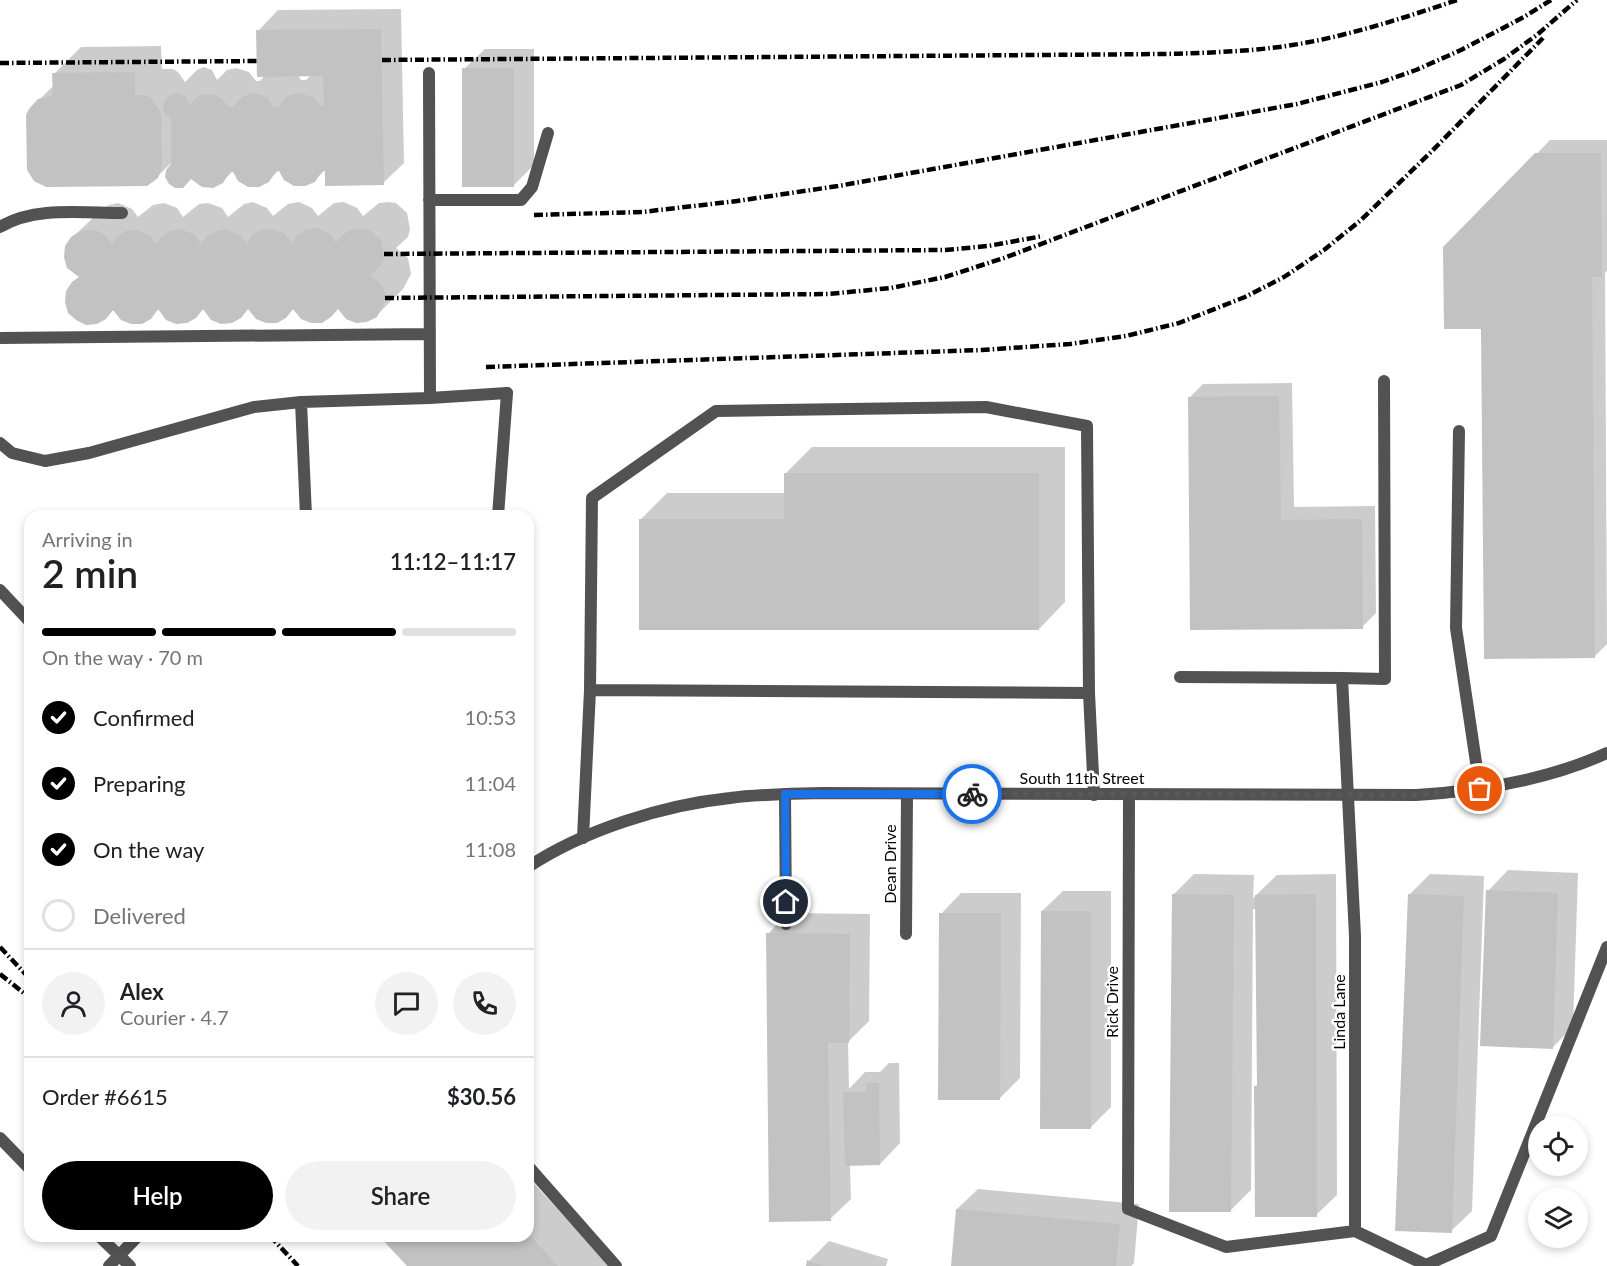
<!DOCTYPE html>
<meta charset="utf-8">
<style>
:root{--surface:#fff;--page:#f2f2f2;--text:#202124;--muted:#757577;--line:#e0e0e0;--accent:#000}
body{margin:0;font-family:Lato,sans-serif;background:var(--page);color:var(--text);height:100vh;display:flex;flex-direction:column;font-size:22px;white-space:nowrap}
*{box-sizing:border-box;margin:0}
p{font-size:20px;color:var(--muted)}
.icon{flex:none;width:33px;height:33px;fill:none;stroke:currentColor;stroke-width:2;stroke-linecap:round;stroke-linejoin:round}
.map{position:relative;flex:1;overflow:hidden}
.drawer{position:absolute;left:24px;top:510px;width:510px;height:732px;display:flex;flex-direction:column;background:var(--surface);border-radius:18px;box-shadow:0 3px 9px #0003}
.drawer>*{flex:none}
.controls{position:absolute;left:1528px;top:1116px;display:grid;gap:12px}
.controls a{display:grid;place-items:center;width:60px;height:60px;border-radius:50%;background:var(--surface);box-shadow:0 3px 9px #0003;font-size:30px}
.pin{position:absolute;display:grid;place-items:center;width:51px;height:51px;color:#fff;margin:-26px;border:3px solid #fff;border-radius:50%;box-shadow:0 2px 6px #0007}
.courier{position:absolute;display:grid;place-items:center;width:60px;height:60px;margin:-30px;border:4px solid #1a73e8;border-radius:50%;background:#fff;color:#222;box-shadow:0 2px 8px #0007}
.headline em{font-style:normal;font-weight:600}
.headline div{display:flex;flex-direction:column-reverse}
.headline{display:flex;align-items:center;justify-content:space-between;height:102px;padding:0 18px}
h1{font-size:39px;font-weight:600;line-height:45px}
.bar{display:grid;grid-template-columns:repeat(4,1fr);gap:9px 6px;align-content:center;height:72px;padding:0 18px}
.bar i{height:8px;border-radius:4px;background:var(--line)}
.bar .active{background:var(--accent)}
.bar p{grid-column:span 4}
.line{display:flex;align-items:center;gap:15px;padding:0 18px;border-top:2px solid var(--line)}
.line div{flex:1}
.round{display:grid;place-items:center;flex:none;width:63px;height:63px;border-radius:32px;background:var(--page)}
ol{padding:0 18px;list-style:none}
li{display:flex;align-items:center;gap:18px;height:66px}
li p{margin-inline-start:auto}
li .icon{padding:6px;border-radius:50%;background:var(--accent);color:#fff;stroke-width:4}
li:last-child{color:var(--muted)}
li i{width:33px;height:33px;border:3px solid var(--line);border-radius:50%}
.button{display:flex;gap:12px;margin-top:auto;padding:12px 18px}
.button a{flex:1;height:69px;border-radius:36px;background:var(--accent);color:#fff;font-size:24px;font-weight:600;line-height:69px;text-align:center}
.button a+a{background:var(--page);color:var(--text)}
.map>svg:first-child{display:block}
.shadow{fill:#0003;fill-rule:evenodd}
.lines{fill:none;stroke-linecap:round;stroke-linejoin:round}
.stream{stroke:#a0a0a0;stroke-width:9}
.building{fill:#c2c2c2}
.service{stroke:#525252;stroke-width:12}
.minor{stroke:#525252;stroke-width:12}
.rail{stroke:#000;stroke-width:4.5;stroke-dasharray:9 3 1.5 3;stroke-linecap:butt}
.done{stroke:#595959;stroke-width:6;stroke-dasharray:0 10.8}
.route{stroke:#1a73e8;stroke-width:8}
.labels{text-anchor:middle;stroke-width:5;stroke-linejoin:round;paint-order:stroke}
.street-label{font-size:16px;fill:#000;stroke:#fff}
</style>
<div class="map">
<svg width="1607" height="1266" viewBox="0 0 1607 1266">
<rect width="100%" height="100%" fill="#fff"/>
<path class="shadow" d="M 401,9 L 404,163 L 383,183 L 326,169 L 314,181 L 280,169 L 268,181 L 234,170 L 222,182 L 172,162 L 157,177 L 39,100 L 54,85 L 54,74 L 81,47 L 161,46 L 162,69 L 173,69 L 178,72 L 185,82 L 197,70 L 204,67 L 212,70 L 217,80 L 227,70 L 236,68 L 249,72 L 256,81 L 260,81 L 265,75 L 258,31 L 278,10 ZM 298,75 L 311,75 L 306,80 L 301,80 Z
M 485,49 L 534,49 L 534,165 L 513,186 L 464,69 Z
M 1550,140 L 1607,140 L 1607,271 L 1605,273 L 1607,644 L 1595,656 L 1483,327 L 1445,248 Z
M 253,202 L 267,208 L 273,216 L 288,204 L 299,202 L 312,208 L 318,216 L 334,203 L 344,202 L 357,208 L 363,216 L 379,203 L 389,202 L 396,203 L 407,213 L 410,229 L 408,237 L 396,248 L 408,258 L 411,274 L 403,289 L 376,316 L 339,308 L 294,308 L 285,317 L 249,308 L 240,317 L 204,308 L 196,317 L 159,309 L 150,317 L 80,276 L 72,238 L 100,211 L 109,205 L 118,203 L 132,209 L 138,217 L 153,205 L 164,203 L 177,208 L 183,217 L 199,204 L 208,203 L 222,208 L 228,217 L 244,204 Z
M 1292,383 L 1294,507 L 1375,506 L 1376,613 L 1362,627 L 1192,629 L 1189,398 L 1203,384 Z
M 812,447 L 1065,447 L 1065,602 L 1039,629 L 640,520 L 667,493 L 785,493 L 785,474 Z
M 1508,870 L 1578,873 L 1573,1027 L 1552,1048 L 1488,891 Z
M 1194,874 L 1254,875 L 1253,898 L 1277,875 L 1336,874 L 1337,1195 L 1316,1215 L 1255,1087 L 1258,1084 L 1256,909 L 1253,909 L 1251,1190 L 1230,1211 L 1173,895 Z
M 1430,874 L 1484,876 L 1472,1211 L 1451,1231 L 1409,895 Z
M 1063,891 L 1111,891 L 1111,1107 L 1090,1128 L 1042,911 Z
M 961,893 L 1021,893 L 1020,1078 L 999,1099 L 941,914 Z
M 788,913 L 870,914 L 869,1021 L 848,1042 L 849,1089 L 865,1072 L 880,1072 L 889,1063 L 899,1063 L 900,1143 L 880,1164 L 850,1164 L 851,1199 L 830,1219 L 768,934 Z
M 528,1177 L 610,1266 L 409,1266 L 381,1236 L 528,1236 Z
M 978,1189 L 1139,1204 L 1134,1263 L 1131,1266 L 952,1266 L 957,1209 Z
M 829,1241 L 888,1259 L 886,1266 L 807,1266 L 809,1261 Z"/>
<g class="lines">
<path class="stream" d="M 29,1116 L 30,1115"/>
</g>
<path class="building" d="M 381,29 L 384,185 L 325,186 L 325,171 L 322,171 L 315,182 L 305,186 L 294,186 L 284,180 L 279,171 L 276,171 L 269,182 L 259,187 L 248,187 L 238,181 L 233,172 L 230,172 L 223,183 L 213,188 L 202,187 L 191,179 L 183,188 L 175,188 L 169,184 L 165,177 L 166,170 L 171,164 L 171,118 L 167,116 L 163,109 L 164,102 L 169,96 L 176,93 L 181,94 L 186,97 L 190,105 L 198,96 L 208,94 L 215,95 L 222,99 L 229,107 L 234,107 L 237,102 L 244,96 L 254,93 L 262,95 L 268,98 L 274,107 L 280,107 L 282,101 L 290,95 L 300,93 L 314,98 L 321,106 L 324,106 L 323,76 L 257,77 L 256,30 Z
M 462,68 L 514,68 L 514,187 L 462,187 Z
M 135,72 L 135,95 L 146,95 L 151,98 L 161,113 L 162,168 L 158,178 L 147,186 L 46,187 L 34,181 L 27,170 L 26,115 L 29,109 L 38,99 L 53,96 L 52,73 Z
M 1535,153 L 1601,153 L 1602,277 L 1592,277 L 1595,658 L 1484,659 L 1481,329 L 1444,329 L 1443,247 Z
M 316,228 L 330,234 L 336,243 L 341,236 L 350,230 L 361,228 L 369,230 L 381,240 L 384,257 L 381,266 L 370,275 L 382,285 L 385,293 L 385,302 L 377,317 L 367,322 L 356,323 L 346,319 L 338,309 L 331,317 L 322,323 L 311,323 L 301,319 L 293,309 L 286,318 L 277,323 L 266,323 L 256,319 L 248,309 L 241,318 L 232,323 L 221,324 L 211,320 L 203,309 L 196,318 L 187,323 L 176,324 L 166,320 L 158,309 L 151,319 L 142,324 L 131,324 L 121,320 L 113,310 L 106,319 L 97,324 L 86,325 L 76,320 L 68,313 L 65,302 L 66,291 L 72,282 L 79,277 L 67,268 L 64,257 L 65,246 L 71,237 L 80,231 L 91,230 L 98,231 L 105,235 L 112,244 L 116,237 L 125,231 L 136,230 L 150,235 L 157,244 L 161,237 L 170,231 L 181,229 L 195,235 L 201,244 L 206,237 L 215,231 L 226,229 L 240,235 L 247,244 L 251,236 L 260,230 L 271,229 L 285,234 L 292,244 L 296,236 L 305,230 Z
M 1279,396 L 1281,520 L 1362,519 L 1363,629 L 1190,630 L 1188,397 Z
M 784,473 L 1039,473 L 1039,630 L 639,630 L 639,519 L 784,519 Z
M 1486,890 L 1558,893 L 1553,1049 L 1480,1046 Z
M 1172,894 L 1234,895 L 1231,1212 L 1169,1212 Z
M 1316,894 L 1317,1217 L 1255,1217 L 1254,1086 L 1257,1086 L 1255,895 Z
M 1408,894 L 1464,896 L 1452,1233 L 1395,1231 Z
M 1041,911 L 1091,911 L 1091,1129 L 1040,1129 Z
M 939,913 L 1001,913 L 1000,1100 L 938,1100 Z
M 766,933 L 850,934 L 849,1043 L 828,1043 L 831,1221 L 769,1222 Z
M 866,1083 L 879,1083 L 880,1165 L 845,1166 L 843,1092 L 866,1092 Z
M 956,1209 L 1120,1224 L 1116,1266 L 951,1266 Z
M 528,1233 L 558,1266 L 407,1266 L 379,1236 L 528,1236 Z
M 807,1260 L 824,1266 L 806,1266 Z"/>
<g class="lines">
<path class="service" d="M 429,73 L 430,398 L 507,393
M 429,200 L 521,200 L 532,187 L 548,133
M 0,227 C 34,206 83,213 122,213
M 0,338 L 430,334
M 301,402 L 306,516
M 1459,431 L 1456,628 L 1480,789
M 0,443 L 12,453 L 45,461 L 89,453 L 254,407 L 301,402 L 430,398
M 0,590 L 30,622
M 1180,677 L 1342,678
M 1089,693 L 590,690 L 592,498 L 716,411 L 986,407 L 1087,426 L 1089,693 L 1094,795
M 785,794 L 786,924
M 1129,795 L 1128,1209 L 1226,1247 L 1355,1231 L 1426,1265 L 1491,1236 L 1607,947
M 583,838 L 590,690
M 906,934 L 907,794
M 528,1166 L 616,1266
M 1355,1231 L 1355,936 L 1342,678 L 1385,679 L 1384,381"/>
<path class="minor" d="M 498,516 L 507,393
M 528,867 C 584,830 663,805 730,798 C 760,794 791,794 821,793 L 1416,795 C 1480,791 1548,780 1607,753
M 0,1138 L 30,1169
M 99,1236 L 130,1266
M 109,1266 L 138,1236"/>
<path class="rail" d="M 382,60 L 1166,54 C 1201,53 1236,52 1271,48 C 1333,41 1398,20 1457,0
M 0,63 L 257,61
M 534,215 L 642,212 L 737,201 L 838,186 L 1297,104 L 1382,82 L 1416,70 L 1461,50 L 1524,17 L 1551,0
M 384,254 L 945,250 L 988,246 L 1043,236
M 385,298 L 828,294 L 891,288 L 945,277 L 1004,258 L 1461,85 L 1504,59 L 1538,34 L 1577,0
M 486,367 L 982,350 L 1070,344 L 1126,336 L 1179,323 L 1245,297 L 1284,277 L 1324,250 L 1361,220 L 1430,153 L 1543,38
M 0,947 L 30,979
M 0,974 L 30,998
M 270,1236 L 298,1266"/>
</g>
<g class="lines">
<path class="done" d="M 972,794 L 1416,795 L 1480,789"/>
<path class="route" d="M 786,902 L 785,794 L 972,794"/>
</g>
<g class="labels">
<g class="street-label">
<text x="1082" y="784">South 11th Street</text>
<text transform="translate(890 864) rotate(-90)" y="6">Dean Drive</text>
<text transform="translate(1112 1002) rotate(-90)" y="6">Rick Drive</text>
<text transform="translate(1339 1012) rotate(-90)" y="6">Linda Lane</text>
</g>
</g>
</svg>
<div class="controls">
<a><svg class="icon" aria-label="locate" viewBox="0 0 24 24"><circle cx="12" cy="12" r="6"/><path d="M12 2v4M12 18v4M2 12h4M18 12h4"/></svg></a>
<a><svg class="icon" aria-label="layers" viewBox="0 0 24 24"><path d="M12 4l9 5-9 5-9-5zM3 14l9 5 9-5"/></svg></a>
</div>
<div class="pin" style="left:1480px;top:789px;background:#ea580c"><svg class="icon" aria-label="bag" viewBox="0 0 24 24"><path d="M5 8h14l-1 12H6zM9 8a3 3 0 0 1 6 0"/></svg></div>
<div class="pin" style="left:786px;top:902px;background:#1f2937"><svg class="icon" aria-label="home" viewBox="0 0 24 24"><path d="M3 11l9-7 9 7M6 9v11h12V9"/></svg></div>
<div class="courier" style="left:972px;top:794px"><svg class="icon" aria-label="bike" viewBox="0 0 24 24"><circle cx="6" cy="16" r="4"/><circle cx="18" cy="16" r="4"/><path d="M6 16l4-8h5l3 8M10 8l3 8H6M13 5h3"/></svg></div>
<section class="drawer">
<div class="headline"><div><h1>2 min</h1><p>Arriving in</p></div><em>11:12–11:17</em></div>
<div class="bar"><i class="active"></i><i class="active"></i><i class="active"></i><i></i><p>On the way · 70 m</p></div>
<ol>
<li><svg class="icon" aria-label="check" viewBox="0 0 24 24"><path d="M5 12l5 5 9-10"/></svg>Confirmed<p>10:53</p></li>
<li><svg class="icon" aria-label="check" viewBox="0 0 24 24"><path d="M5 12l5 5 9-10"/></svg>Preparing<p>11:04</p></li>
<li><svg class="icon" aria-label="check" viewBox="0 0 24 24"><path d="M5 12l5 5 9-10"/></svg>On the way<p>11:08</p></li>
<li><i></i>Delivered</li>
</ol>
<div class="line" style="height:108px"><a class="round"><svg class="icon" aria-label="person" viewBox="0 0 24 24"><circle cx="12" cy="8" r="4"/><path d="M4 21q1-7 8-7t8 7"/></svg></a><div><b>Alex</b><p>Courier · 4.7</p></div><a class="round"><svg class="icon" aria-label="chat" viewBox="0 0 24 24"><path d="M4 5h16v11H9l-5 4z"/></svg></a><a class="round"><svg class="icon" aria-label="phone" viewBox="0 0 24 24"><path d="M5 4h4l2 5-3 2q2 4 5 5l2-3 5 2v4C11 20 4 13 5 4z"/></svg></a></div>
<div class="line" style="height:78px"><div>Order #6615</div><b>$30.56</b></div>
<div class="button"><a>Help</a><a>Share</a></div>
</section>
</div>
